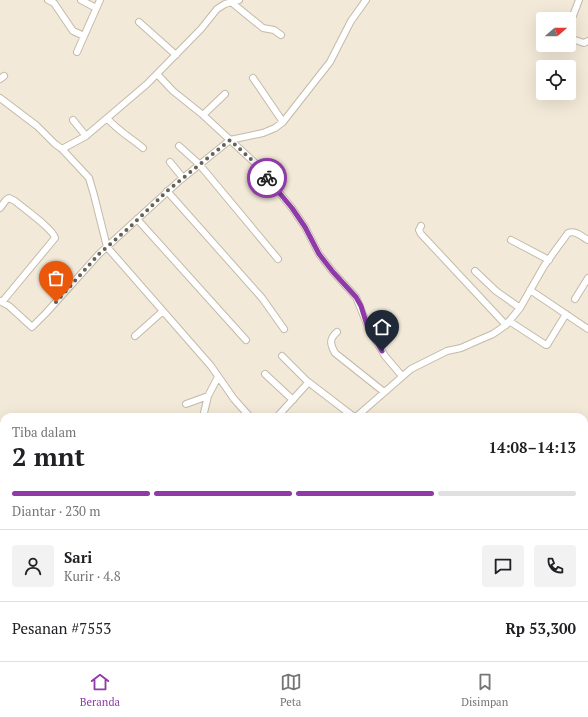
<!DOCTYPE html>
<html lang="id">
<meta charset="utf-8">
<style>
:root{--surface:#fff;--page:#f2f2f2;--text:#202124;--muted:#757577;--line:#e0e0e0;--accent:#903aa7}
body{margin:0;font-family:"PT Serif",serif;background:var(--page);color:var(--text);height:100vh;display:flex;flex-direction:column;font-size:15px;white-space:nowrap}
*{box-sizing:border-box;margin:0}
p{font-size:13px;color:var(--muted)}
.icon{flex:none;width:22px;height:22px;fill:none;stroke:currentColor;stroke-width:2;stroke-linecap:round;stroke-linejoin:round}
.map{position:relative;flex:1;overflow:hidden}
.details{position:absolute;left:0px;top:413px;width:588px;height:248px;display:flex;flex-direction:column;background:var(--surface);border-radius:12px 12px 0 0;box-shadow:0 4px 16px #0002}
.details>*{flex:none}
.needle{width:26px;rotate:70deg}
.controls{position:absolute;left:536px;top:12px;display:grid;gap:8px}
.controls a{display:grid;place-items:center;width:40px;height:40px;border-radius:4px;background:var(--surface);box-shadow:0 4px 16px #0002;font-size:20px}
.pin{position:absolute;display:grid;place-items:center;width:34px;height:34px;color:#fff;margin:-41px -17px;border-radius:50% 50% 50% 0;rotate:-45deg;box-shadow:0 0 4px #0007}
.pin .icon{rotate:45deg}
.courier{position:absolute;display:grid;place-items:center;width:40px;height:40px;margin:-20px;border:3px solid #903aa7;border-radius:50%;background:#fff;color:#222;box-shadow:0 1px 5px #0007}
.head em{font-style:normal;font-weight:600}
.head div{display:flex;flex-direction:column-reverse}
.head{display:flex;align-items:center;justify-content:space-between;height:68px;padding:0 12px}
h1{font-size:26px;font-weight:600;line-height:30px}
.bar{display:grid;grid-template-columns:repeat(4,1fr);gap:6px 4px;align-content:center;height:48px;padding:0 12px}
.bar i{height:5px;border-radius:3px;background:var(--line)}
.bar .selected{background:var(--accent)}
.bar p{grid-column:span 4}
.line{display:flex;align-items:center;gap:10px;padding:0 12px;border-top:1px solid var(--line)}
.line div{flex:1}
.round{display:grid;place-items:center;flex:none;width:42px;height:42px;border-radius:4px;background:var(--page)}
.dock{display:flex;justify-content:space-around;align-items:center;height:56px;border-top:1px solid var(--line);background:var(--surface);font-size:11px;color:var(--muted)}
.dock a{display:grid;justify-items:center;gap:2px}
.dock .selected{color:var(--accent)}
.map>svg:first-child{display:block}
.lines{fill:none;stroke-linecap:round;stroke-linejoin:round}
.minor-casing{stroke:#c3baa9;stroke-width:8}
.minor{stroke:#fff;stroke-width:6}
.done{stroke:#676258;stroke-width:4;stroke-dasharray:0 7.2}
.route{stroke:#903aa7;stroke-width:5}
</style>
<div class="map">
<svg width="588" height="661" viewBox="0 0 588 661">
<rect width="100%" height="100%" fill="#f2e9d8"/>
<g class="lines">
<g class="minor-casing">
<path id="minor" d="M 48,0 L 54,3 L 73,31 L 84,36
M 81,0 L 96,8
M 231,2 L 263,28 L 274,30 L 281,35
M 139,22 L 176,55
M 569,26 L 579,0
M 569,38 L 584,43 L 588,41
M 77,52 L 100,0
M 157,74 L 173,91 L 203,115 L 254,162 L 292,208 L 305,227 L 319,254 L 333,272 L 356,297 L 369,329 L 385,356 L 402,376
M 253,78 L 283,122
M 0,79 L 4,76
M 0,98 L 37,126 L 55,144 L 62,149 L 89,178 L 94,195 L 107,247 L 211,366 L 234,399 L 250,417
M 203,115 L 225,94
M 107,118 C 118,131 130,137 143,148
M 73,120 L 86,136
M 179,146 L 199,164 L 278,259
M 62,149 L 86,136 L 147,84 L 201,29 L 217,9 L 225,4 L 239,0
M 170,162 L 183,178
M 167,191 L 262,298 L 284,329
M 0,208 L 6,200 L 9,198 L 15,201 C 23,208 53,229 55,238 L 2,302
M 137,219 L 246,340
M 421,226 L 419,230 L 421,234 L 506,325
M 511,240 L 549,260
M 475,271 L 496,291 L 520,308
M 530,290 L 588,329
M 575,299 L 588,278
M 0,301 L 9,306 L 32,327 L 46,313 L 99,254 L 178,182 L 230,140 L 263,133 L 275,128 L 283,122 L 330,62 L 351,21 L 366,0
M 509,321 L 546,345 L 547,345 L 566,314
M 337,332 C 329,339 330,344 335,353 L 384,392
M 135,336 L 163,311
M 265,374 L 293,400
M 307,381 L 354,417
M 186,404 L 208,396
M 203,417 L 208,396 L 218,377
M 277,417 L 307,384 L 307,381 L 282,356
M 356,417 L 411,369 L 447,351 L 461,348 L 479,340 L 493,334 L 506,325 L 520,308 L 544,266 L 568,233 C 576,230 582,237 588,240
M 584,497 L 588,500
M 584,532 L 588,535
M 584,566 L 585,556
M 584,607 L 588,610
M 584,641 L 588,629
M 584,655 L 588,651
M 211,657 L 231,661
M 572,657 L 576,661
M 51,661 L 52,657
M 74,661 L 75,657
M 95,661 L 95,657
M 117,661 L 118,657
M 302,661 L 303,657
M 326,661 L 327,657
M 403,661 L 404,657"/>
</g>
<use href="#minor" class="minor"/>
</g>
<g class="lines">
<path class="done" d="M 56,302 L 99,254 L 130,227 L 167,191 L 230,140 L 254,162 L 267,178"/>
<path class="route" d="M 267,178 L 292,208 L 305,227 L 319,254 L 333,272 L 356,297 L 361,306 L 367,325 L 382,351"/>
</g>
</svg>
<div class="controls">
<a><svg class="needle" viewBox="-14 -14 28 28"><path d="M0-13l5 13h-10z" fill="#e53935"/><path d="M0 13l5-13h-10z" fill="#757577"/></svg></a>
<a><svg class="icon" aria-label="locate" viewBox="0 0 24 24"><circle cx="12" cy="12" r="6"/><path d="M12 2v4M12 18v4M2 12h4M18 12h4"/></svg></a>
</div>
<div class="pin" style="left:56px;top:302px;background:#ea580c"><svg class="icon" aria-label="bag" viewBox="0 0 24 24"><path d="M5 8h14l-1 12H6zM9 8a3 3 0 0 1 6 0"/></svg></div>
<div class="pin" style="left:382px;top:351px;background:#1f2937"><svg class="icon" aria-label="home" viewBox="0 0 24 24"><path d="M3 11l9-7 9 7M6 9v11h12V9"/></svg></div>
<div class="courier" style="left:267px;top:178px"><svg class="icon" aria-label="bike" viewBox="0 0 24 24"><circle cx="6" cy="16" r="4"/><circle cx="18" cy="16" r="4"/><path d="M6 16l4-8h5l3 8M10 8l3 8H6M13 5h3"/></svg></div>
<section class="details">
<div class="head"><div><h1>2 mnt</h1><p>Tiba dalam</p></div><em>14:08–14:13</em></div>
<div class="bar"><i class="selected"></i><i class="selected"></i><i class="selected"></i><i></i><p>Diantar · 230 m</p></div>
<div class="line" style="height:72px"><a class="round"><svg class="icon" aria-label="person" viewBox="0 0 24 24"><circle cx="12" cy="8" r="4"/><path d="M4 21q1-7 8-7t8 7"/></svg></a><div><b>Sari</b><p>Kurir · 4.8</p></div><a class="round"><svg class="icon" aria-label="chat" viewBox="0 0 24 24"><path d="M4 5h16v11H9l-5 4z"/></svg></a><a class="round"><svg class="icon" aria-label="phone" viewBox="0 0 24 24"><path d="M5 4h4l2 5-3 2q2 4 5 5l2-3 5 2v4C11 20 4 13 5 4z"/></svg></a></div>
<div class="line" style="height:52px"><div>Pesanan #7553</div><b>Rp 53,300</b></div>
</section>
</div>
<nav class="dock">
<a class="selected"><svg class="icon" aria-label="home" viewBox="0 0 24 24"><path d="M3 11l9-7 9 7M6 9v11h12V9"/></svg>Beranda</a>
<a><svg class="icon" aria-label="map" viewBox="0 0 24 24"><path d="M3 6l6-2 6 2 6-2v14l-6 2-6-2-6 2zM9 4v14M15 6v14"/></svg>Peta</a>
<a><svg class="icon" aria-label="saved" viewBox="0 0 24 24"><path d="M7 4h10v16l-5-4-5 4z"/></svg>Disimpan</a>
</nav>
